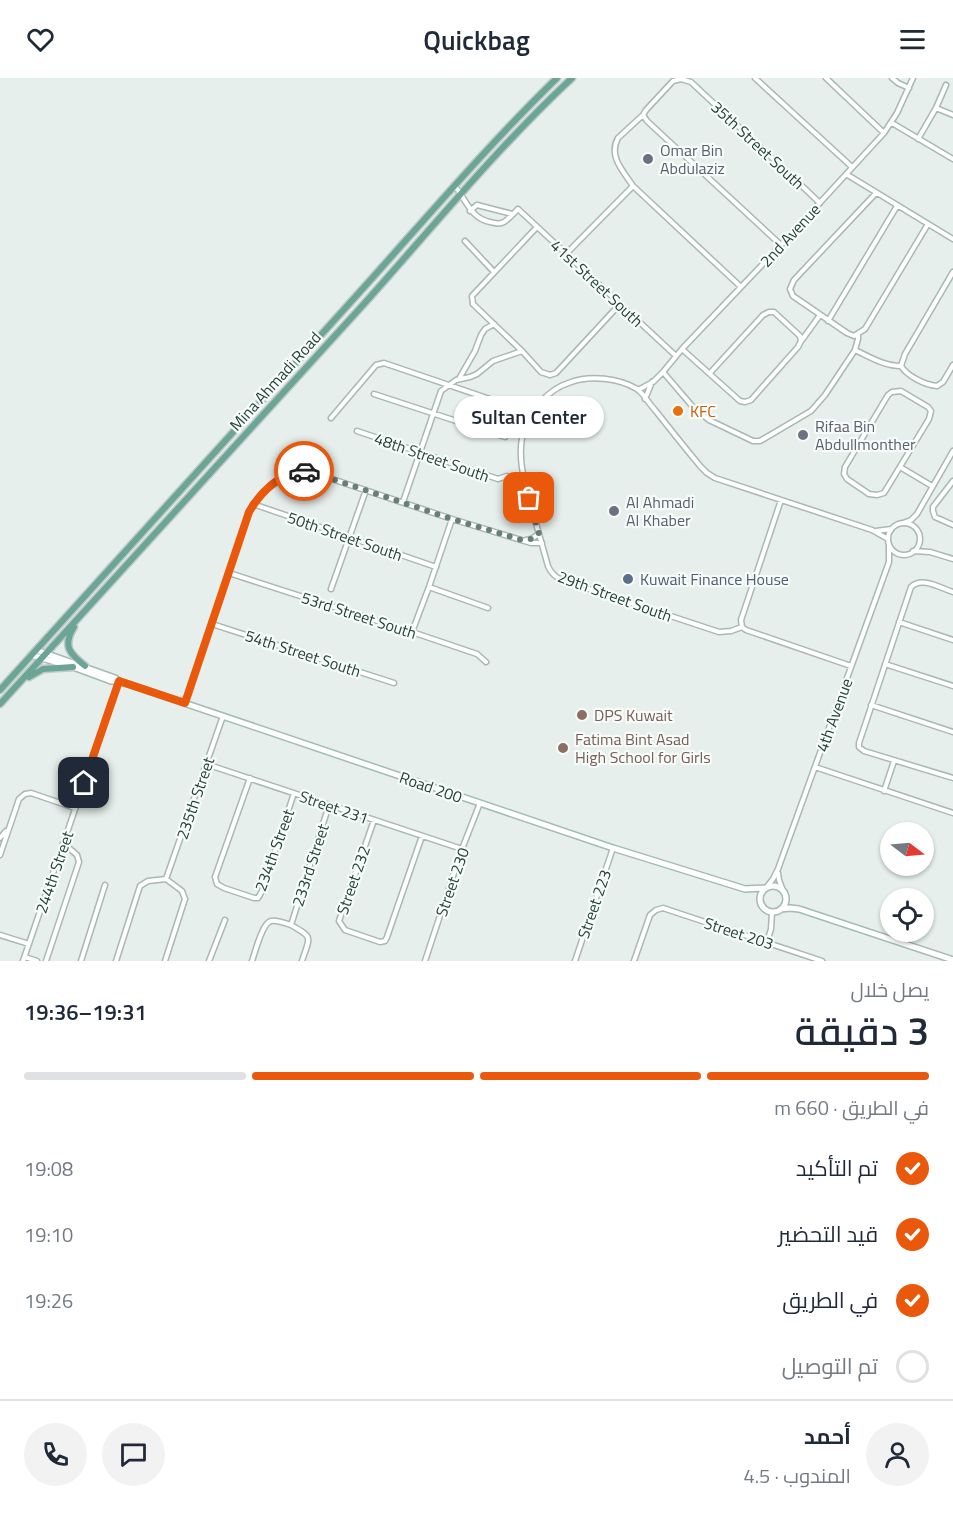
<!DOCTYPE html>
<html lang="ar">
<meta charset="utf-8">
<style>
:root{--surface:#fff;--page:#f2f2f3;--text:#1f2937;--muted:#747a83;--line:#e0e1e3;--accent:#ea580c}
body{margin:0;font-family:"Titillium Web",Cairo,sans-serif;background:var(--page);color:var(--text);direction:rtl;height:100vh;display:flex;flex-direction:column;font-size:22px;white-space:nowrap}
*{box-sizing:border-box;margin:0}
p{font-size:20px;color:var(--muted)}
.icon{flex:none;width:33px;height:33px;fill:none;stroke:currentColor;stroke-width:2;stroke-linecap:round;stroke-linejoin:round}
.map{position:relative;height:883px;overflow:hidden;direction:ltr}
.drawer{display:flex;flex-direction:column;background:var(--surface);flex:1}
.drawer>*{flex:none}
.needle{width:39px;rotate:106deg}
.fabs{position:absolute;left:880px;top:744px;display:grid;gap:12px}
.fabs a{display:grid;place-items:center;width:54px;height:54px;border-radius:50%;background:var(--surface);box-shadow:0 2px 4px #0004;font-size:30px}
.pin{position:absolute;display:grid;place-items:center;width:51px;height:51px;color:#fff;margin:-26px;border-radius:12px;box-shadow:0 3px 9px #0006}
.courier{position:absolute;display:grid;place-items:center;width:60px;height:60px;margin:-30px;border:4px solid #ea580c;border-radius:50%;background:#fff;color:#222;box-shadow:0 2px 8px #0007}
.bubble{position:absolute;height:42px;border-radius:21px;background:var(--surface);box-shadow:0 2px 4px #0004;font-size:20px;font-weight:600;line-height:42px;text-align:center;direction:rtl}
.head em{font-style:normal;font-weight:600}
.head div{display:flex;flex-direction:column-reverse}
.head{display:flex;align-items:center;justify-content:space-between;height:102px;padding:0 24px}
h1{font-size:39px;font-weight:600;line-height:45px}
.bar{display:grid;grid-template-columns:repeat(4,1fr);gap:9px 6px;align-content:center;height:72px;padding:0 24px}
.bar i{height:8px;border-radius:4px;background:var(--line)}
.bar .selected{background:var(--accent)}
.bar p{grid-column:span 4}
.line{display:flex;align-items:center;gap:15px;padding:0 24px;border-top:2px solid var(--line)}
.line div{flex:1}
.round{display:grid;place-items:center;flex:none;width:63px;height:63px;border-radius:32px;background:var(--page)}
ol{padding:0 24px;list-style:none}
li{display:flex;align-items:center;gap:18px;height:66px}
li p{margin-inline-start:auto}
li .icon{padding:6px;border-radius:50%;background:var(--accent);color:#fff;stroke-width:4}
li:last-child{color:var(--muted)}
li i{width:33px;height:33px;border:3px solid var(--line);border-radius:50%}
header{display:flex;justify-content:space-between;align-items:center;height:78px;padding:0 24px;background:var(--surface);font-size:27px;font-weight:600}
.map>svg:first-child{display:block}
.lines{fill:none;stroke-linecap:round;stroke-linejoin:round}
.minor-casing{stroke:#a8b8b2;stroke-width:7}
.secondary-casing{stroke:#a4bbb3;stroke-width:8}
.primary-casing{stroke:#c2cac8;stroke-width:9}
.minor{stroke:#fff;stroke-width:4}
.secondary{stroke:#fff;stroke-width:5}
.primary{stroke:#6aa596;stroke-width:6}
.done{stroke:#687f78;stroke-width:6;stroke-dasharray:0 10.8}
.route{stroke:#ea580c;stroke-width:8}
.worship-dot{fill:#6b7280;stroke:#f7fbf9;stroke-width:2}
.food-dot{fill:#e8710a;stroke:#f7fbf9;stroke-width:2}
.service-dot{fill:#5c6f8a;stroke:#f7fbf9;stroke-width:2}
.education-dot{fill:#8d6e63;stroke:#f7fbf9;stroke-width:2}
.labels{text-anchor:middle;stroke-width:4.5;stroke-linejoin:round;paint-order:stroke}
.street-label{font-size:16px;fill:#24423a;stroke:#f7fbf9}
.worship-label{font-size:16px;fill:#5b616d;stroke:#f7fbf9;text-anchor:start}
.food-label{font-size:16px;fill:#c56008;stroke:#f7fbf9;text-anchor:start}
.service-label{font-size:16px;fill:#4e5e75;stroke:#f7fbf9;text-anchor:start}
.education-label{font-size:16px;fill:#785e54;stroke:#f7fbf9;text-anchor:start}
</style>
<header><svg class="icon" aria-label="menu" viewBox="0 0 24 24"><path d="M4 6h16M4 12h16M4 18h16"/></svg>Quickbag<svg class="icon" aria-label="heart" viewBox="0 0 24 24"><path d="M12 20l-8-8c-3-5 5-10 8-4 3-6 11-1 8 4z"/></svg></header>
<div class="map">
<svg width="953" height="883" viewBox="0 0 953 883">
<rect width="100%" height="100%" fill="#e6efeb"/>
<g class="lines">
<g class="minor-casing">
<path id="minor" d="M 755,0 L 852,89
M 826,0 L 884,55
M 892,0 L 898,5 L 909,10
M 936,30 L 953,37
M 643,37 L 647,43 L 781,167
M 892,45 L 953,81
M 918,61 L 936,30 L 946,7
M 846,96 L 953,161
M 454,107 C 466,121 470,140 490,144 C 495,145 499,147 504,144 C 509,141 514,135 518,131 L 676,278
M 633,108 C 623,93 608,78 618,60 L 643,37 L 646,32 L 673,3 L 681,1 L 691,4 L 820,125
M 876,115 L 794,202 L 790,211 L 793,218 L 847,255 L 854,258 L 865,251 L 928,146
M 470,133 L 477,127 L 512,136
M 537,149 L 472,218 L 473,226 L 522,273 L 541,294 L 550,297 L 556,295 L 620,226
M 465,163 L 494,194
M 566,176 L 633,108 L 741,209
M 953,194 L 905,276 L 901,288 C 907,298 925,307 937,308 L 943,304 L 953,287
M 828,243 L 897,128
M 802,262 L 820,237
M 682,271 L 740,323 L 745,324 L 751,322 L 798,269 L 801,263 L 800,258 L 774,234 L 769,234 L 763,237 L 710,295
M 855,272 C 870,279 884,288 901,288
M 663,294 L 693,329 L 709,342 L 753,363 L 760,363 L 811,333 L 825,317 L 855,272 L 858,261 L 858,257
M 460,299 L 475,273 L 481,257 L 485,251 L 494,246
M 638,312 L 653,304 L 663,294 L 682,271 L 781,167 L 884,55 L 897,35 L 913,0
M 901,313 L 928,329 L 931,333 L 929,341 L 884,415 L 877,417 L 869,416 L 847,401 L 844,396 L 845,389 L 888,317 L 892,314 Z
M 374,316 L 505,359
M 645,321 L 652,304
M 331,340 L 376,287 L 384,285 L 519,331 L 535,329
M 357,353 L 498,401 L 507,398
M 900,389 L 932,408
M 953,403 L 933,429 L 933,433 L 935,439 L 953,447
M 403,424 L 441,313 L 456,302 L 470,299 L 477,296 L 493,283 L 522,273
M 253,426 L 436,489
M 903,445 L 911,442 L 917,436 L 953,373
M888 461a16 16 0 1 1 32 0a16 16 0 1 1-32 0Z
M 876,453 L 891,451
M 526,462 L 531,461 L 539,456
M 913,473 L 930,474 L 953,481
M 229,495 L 412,554 L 477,576 L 486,584
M 429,509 L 488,530
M 331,511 L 366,412
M 953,514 C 940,510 922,498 911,509 L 859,665 L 859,669 L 864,673 L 953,700
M 899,544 L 953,562
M 212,546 L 394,605
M 742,549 L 731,553 L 719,554 L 574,506 C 562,502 553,500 548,488 C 543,470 538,453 533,435 C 522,396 509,357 541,324 C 549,314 559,308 571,304 C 590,297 619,300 637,311 C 644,316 649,326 655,332 C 670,351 685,370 701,389 L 707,395 L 715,400 L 872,452 L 888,461
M 742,549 L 741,542 L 781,422
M 742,549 L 746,552 L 851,588
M 412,554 L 429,509 L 452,441
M 885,586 L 953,608
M 185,625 L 249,434 L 262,415 L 289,395 L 295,393 L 308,393 L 452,441 L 531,465 L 542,465
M 871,627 L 953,654
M 206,686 L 462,771
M 815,689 L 953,735
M 250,700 L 215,799 L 217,806 L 224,810 L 254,820 L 258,820 L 262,813 L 294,715
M 884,713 L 894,683
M 374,742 L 339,843 L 345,852 L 380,864 L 385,863 L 387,859 L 422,758
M 0,760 L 6,753
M 0,777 L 19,721 L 25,716 L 31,715 L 75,730
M 778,795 L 779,802 L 783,813
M 166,801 L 223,638
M 766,810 L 773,801 L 778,791 L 889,484 L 889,466
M 291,847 C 314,860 310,858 302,883
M 0,857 L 29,866
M 767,864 L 771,851 L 772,834
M 25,879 L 37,883
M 23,883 L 119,603
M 46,883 L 79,784 L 77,777 L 63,765
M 81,883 L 105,807
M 116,883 L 140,808 L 148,803 L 166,801 L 182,813 L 185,821 L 165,883
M 209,883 L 225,842
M 252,883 C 255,875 262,845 271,843 C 276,842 285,845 291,847 L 329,727
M 425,883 L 462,771 L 480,725
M 575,883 L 613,770
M 634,883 L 650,837 L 656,832 L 663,830 L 822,883"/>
</g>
<g class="secondary-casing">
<path id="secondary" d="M 36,572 L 115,600 L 119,603 L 613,770 L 745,811 L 766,810
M 31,577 L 73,589 L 111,603 L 119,603
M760 821a13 13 0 1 1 26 0a13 13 0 1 1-26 0Z
M 781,831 L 790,830 L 799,831 L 953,882"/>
</g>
<g class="primary-casing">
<path id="primary" d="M 74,549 C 62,568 70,576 85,588
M 29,599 L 43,591 L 73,589
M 0,612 C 116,484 232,356 348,227 C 417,151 483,72 557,0
M 0,626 C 121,493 242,360 363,227 C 432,150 497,70 572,0"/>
</g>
<use href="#minor" class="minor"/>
<use href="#secondary" class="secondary"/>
<use href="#primary" class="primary"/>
</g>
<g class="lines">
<path class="done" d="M 304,393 L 308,393 L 452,441 L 522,462 L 531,461 L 539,456 L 529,420"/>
<path class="route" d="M 84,705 L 119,603 L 185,625 L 249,434 C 260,415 281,393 304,393"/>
</g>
<g class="worship-dot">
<circle cx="648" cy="81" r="6"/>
<circle cx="803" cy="357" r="6"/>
<circle cx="614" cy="433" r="6"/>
</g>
<circle class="food-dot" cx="678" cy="333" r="6"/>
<circle class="service-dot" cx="628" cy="501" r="6"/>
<g class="education-dot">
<circle cx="582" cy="637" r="6"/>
<circle cx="563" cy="670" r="6"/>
</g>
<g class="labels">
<g class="street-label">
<text transform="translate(758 67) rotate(43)" y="6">35th Street South</text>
<text transform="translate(790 157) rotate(-47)" y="6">2nd Avenue</text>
<text transform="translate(597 205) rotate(43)" y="6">41st Street South</text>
<text transform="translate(275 303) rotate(-48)" y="6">Mina Ahmadi Road</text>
<text transform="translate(432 379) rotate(19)" y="6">48th Street South</text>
<text transform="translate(345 458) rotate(19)" y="6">50th Street South</text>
<text transform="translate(615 518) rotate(20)" y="6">29th Street South</text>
<text transform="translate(359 537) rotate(18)" y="6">53rd Street South</text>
<text transform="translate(303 575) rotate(18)" y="6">54th Street South</text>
<text transform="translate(834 637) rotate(-70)" y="6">4th Avenue</text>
<text transform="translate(431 709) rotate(19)" y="6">Road 200</text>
<text transform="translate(195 720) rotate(-71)" y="6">235th Street</text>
<text transform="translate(334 729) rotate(19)" y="6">Street 231</text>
<text transform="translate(274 772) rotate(-70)" y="6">234th Street</text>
<text transform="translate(310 787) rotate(-72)" y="6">233rd Street</text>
<text transform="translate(54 794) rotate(-71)" y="6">244th Street</text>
<text transform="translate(353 802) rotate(-71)" y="6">Street 232</text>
<text transform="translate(452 804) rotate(-71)" y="6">Street 230</text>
<text transform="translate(594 826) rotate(-71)" y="6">Street 223</text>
<text transform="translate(739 855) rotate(18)" y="6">Street 203</text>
</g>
<g class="worship-label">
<text x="660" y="78">Omar Bin<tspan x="660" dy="18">Abdulaziz</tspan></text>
<text x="815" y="354">Rifaa Bin<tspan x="815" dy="18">Abdullmonther</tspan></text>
<text x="626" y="430">Al Ahmadi<tspan x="626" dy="18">Al Khaber</tspan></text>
</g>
<g class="food-label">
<text x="690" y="339">KFC</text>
</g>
<g class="service-label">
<text x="640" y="507">Kuwait Finance House</text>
</g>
<g class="education-label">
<text x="594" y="643">DPS Kuwait</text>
<text x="575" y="667">Fatima Bint Asad<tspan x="575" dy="18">High School for Girls</tspan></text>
</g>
</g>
</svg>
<div class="fabs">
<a><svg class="needle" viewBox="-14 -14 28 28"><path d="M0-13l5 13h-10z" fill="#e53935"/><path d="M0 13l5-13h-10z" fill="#747a83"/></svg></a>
<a><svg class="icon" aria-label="locate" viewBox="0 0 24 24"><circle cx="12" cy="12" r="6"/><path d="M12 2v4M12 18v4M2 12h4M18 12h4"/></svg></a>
</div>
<div class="pin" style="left:529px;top:420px;background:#ea580c"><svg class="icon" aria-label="bag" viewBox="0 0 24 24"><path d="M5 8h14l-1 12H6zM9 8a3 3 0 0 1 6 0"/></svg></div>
<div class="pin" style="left:84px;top:705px;background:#1f2937"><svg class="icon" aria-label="home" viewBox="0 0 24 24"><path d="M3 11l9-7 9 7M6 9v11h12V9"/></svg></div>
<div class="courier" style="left:304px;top:393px"><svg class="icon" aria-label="car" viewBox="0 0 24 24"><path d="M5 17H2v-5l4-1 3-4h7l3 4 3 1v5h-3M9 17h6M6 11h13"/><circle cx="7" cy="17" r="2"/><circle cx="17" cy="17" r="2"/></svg></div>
<div class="bubble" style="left:454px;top:318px;width:150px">Sultan Center</div>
</div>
<section class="drawer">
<div class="head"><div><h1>3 دقيقة</h1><p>يصل خلال</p></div><em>19:31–19:36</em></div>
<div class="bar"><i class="selected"></i><i class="selected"></i><i class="selected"></i><i></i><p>في الطريق · 660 m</p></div>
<ol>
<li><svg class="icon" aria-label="check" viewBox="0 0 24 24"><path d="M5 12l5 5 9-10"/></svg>تم التأكيد<p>19:08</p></li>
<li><svg class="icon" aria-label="check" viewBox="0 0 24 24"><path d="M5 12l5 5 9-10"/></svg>قيد التحضير<p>19:10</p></li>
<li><svg class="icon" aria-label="check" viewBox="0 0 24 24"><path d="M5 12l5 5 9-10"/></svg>في الطريق<p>19:26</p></li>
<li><i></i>تم التوصيل</li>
</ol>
<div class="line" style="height:108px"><a class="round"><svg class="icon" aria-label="person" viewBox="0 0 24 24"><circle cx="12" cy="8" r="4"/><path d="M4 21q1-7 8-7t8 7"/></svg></a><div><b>أحمد</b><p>المندوب · 4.5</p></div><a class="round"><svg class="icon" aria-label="chat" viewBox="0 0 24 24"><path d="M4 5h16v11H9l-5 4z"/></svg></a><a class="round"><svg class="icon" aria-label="phone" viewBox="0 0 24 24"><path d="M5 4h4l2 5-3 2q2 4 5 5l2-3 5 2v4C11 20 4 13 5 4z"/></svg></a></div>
</section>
